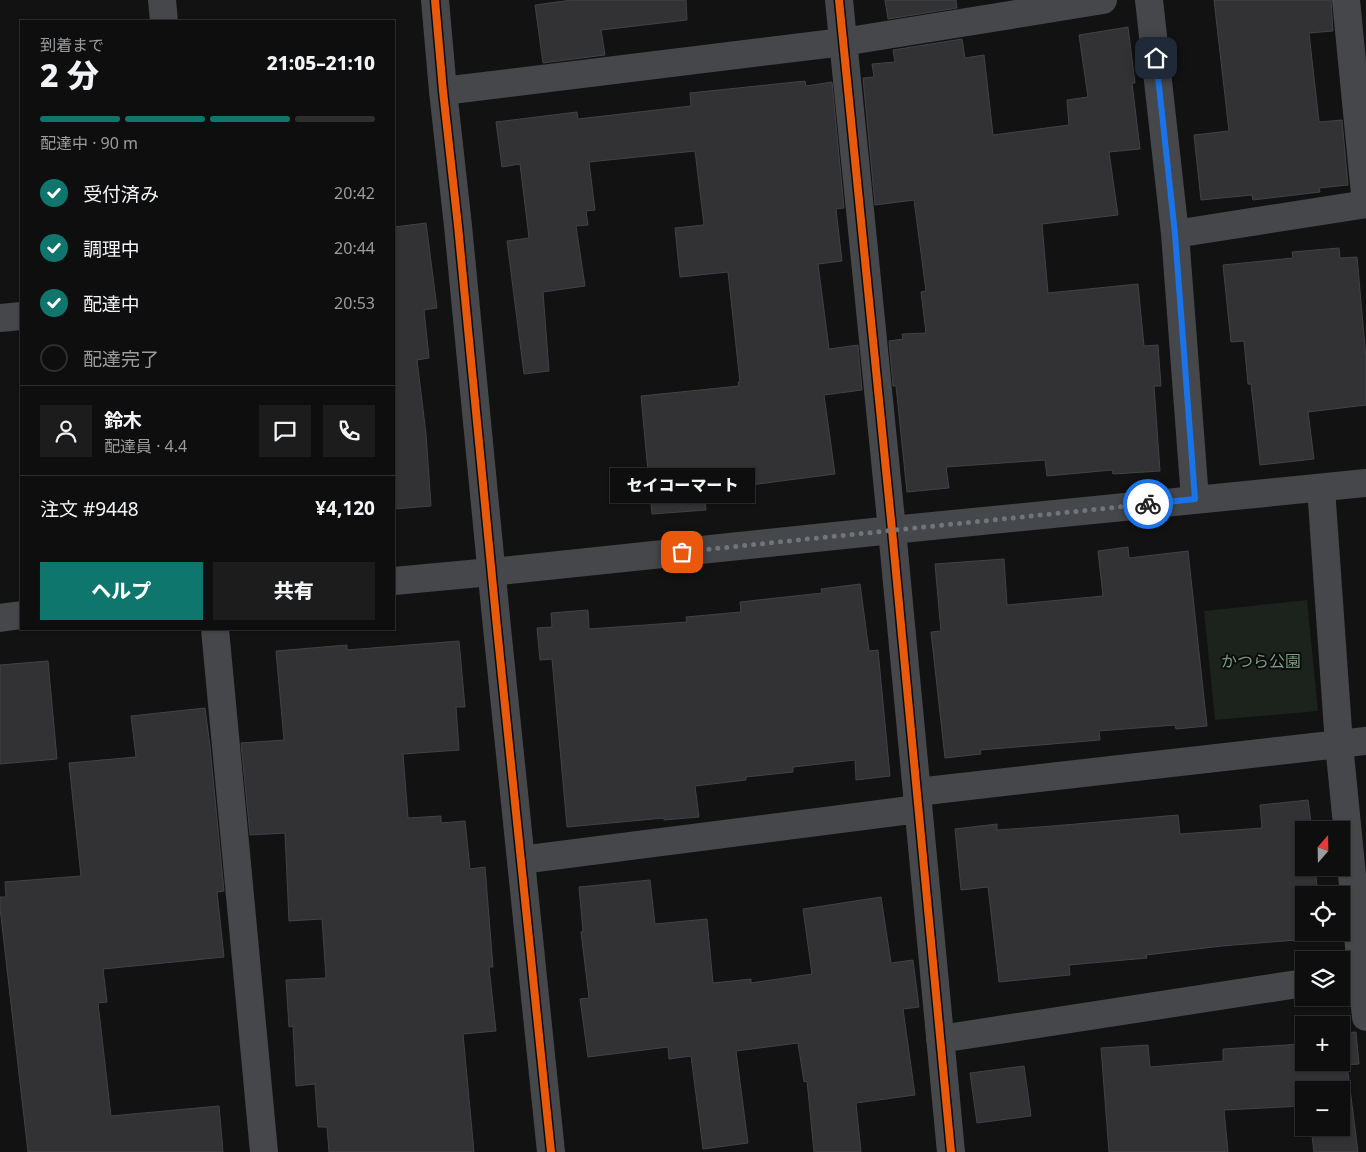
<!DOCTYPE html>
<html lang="ja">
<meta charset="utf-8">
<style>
:root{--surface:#0e0e0e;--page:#1c1c1c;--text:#f1f3f6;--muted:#9b9c9e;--line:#2e2e2e;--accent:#0f766e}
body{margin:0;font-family:"Noto Sans","Noto Sans JP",sans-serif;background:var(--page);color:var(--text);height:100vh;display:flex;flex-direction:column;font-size:19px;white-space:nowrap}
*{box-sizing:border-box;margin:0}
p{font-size:16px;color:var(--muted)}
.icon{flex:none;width:28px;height:28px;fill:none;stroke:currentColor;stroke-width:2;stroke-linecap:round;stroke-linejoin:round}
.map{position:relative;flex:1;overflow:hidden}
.drawer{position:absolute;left:20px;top:20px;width:375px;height:610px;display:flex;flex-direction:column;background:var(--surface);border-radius:0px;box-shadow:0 1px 4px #0004,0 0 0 1px var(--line)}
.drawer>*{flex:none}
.needle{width:32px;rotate:20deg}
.controls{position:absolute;left:1295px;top:821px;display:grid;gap:10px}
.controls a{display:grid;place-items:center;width:55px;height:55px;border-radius:0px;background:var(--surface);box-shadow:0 1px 4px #0004,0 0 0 1px var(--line);font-size:25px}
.pin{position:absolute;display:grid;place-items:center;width:42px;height:42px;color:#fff;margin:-21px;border-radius:10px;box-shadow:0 2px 8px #0006}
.courier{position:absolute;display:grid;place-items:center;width:50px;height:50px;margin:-25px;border:4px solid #1a73e8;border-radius:50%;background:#fff;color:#222;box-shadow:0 1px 6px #0007}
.bubble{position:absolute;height:35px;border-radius:0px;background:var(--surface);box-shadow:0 1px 4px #0004,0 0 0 1px var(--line);font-size:16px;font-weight:800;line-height:35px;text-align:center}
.summary em{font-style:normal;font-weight:800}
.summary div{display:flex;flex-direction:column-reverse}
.summary{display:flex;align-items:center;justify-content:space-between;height:85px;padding:0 20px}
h1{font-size:32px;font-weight:800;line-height:38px}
.bar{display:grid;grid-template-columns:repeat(4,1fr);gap:8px 5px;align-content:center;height:60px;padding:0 20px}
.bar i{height:6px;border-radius:4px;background:var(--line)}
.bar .on{background:var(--accent)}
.bar p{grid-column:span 4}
.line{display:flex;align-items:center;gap:12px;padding:0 20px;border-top:1px solid var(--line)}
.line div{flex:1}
.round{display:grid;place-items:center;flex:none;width:52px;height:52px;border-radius:0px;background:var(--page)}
ol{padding:0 20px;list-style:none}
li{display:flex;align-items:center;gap:15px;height:55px}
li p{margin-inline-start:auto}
li .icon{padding:5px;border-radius:50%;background:var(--accent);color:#fff;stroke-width:4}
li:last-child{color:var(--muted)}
li i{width:28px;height:28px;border:2px solid var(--line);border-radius:50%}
.cta{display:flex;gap:10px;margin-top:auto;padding:10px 20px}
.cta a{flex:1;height:58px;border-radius:0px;background:var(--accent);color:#fff;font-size:20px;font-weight:800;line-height:58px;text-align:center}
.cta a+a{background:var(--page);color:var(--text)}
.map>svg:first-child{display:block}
.green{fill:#1c221c}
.building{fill:#323235;stroke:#414246}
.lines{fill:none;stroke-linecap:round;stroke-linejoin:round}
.minor{stroke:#46474a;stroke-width:28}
.tertiary{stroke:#46474a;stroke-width:28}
.cycleway-casing{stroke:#0c0c0e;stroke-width:11}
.cycleway{stroke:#e8590c;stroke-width:8}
.done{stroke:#70747b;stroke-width:5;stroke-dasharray:0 9}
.route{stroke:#1a73e8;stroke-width:6}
.labels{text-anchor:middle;stroke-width:4;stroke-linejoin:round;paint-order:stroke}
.park-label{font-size:16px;fill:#7b9d7d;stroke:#0c0c0e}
</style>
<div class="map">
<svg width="1366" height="1152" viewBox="0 0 1366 1152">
<rect width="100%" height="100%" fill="#121212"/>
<path class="green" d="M 1307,600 L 1318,711 L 1215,720 L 1204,611 Z"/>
<path class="building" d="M 572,0 L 686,0 L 687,20 L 601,30 L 605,55 L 543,63 L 535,5 Z
M 885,0 L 956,0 L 957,8 L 888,19 Z
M 1214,0 L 1331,0 L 1333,31 L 1309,33 L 1319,122 L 1342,120 L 1348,185 L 1319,188 L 1320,192 L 1253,200 L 1252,195 L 1201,200 L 1194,135 L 1229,131 Z
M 1128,27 L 1135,83 L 1132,83 L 1140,149 L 1109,152 L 1118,215 L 1042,224 L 1048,293 L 1138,284 L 1144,346 L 1158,345 L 1161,386 L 1154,386 L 1160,471 L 1113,474 L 1112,470 L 1047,476 L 1045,460 L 946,467 L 949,488 L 907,492 L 896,386 L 893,386 L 889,341 L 903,339 L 902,334 L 926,333 L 921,292 L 926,291 L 914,200 L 875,205 L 863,78 L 874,77 L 872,64 L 895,62 L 893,50 L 962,39 L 965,58 L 984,55 L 993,135 L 1069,125 L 1067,100 L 1088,97 L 1079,35 Z
M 805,81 L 806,86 L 832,82 L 844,208 L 836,209 L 842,261 L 818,264 L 829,349 L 858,345 L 862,390 L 824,395 L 835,474 L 704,491 L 706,510 L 652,514 L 641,396 L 739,386 L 738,382 L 740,382 L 728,272 L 680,277 L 675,228 L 704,225 L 695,151 L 589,162 L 595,210 L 586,211 L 588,225 L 576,226 L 585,286 L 543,292 L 549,371 L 524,374 L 507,241 L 529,238 L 520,164 L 502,167 L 496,122 L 577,112 L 578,119 L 691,106 L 690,93 Z
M 426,223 L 437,308 L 424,310 L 429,358 L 417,360 L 426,434 L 431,506 L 394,509 L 394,227 Z
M 1339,248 L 1340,258 L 1357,257 L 1366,358 L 1366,405 L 1308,412 L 1314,459 L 1260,465 L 1251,384 L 1248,384 L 1244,341 L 1231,342 L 1223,265 L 1293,258 L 1292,252 Z
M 1128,547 L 1129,558 L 1188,551 L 1207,726 L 1176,729 L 1175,725 L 1099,731 L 1100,740 L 980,750 L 981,754 L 945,758 L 931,632 L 941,631 L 935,564 L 1004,559 L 1007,605 L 1103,596 L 1098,551 Z
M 860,584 L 869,651 L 878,650 L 890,776 L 856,780 L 855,760 L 793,767 L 793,772 L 746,777 L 746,780 L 695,786 L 699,817 L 664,820 L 664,818 L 567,827 L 552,659 L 540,660 L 537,628 L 552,627 L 551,613 L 588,610 L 589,629 L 687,622 L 686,617 L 741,612 L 740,602 L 822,593 L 821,589 Z
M 459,641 L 465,707 L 456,707 L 459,750 L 403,754 L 408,818 L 441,816 L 441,823 L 465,821 L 470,869 L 485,867 L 493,967 L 489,967 L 496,1031 L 463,1034 L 474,1152 L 329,1152 L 327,1127 L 318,1127 L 315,1084 L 296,1086 L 293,1026 L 289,1027 L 286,980 L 326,978 L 322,919 L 289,921 L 285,833 L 250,835 L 241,743 L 284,740 L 276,651 L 347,645 L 347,650 Z
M 48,661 L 57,759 L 0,764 L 0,665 Z
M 205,708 L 210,746 L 224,891 L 217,892 L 224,957 L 103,969 L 107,1002 L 98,1003 L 111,1116 L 219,1106 L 223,1152 L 28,1152 L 0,908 L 0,897 L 6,897 L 5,882 L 81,876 L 69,763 L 136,757 L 131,716 Z
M 1308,800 L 1312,830 L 1304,830 L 1304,868 L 1315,868 L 1318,894 L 1331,893 L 1331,895 L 1304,895 L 1304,932 L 1334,932 L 1334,937 L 1222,946 L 1146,955 L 1147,958 L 1069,965 L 1070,975 L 999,982 L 988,887 L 961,890 L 955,829 L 997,824 L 997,830 L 1053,826 L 1178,815 L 1180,834 L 1262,828 L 1260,805 Z
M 650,880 L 655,924 L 707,919 L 713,983 L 751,979 L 751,983 L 812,974 L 803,909 L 881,897 L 891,963 L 913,960 L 919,1007 L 903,1009 L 915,1095 L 856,1103 L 861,1152 L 814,1152 L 807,1081 L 804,1082 L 798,1043 L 736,1051 L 748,1143 L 703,1149 L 691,1056 L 669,1059 L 668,1047 L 588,1057 L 580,999 L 589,998 L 581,932 L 583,931 L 579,887 Z
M 1356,1032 L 1359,1064 L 1347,1065 L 1358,1152 L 1314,1152 L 1311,1128 L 1341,1128 L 1341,1090 L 1304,1090 L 1304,1106 L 1224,1110 L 1228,1152 L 1109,1152 L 1101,1048 L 1148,1045 L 1150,1067 L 1223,1061 L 1223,1049 L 1302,1044 L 1302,1037 L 1304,1037 L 1304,1062 L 1341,1062 L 1341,1033 Z
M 1024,1066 L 1031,1116 L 977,1123 L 970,1073 Z"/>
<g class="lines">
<path class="minor" d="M 162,0 L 164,21
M 839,0 L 892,530 L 951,1152
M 1149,0 L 1175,234 L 1195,499
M 1346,0 L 1366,204
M 443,91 L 843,42 L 1103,0
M 1175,234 L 1366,204
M 0,318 L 21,316
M 1321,488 L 1339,744 L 1366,1017
M 394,581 L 491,572 L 892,530 L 1366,483
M 0,618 L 21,615
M 215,629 L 264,1152
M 917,792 L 1366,741
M 521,860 L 918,809
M 940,1039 L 1304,983"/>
<path class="tertiary" d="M 435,0 L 443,91 L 458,226 L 497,628 L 551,1152"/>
<g class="cycleway-casing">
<path id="cycleway" d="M 435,0 L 443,91 L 458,226 L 497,628 L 551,1152
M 839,0 L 892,530 L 951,1152"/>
</g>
<use href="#cycleway" class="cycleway"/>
</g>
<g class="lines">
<path class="done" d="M 682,552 L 1148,504"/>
<path class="route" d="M 1148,504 L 1195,499 L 1175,234 L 1156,58"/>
</g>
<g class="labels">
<g class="park-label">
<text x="1261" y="667">かつら公園</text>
</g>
</g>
</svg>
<div class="controls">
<a><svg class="needle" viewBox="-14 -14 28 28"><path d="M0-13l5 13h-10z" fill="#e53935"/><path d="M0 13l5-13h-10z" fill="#9b9c9e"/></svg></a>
<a><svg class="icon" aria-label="locate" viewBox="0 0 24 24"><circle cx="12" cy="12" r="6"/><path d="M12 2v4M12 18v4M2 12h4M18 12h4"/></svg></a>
<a><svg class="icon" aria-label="layers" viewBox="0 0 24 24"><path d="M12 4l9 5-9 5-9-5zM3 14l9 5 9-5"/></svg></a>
<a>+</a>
<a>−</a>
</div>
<div class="pin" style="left:682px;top:552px;background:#ea580c"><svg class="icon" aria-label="bag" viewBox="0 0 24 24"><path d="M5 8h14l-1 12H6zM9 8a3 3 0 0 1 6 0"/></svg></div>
<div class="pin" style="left:1156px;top:58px;background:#1f2937"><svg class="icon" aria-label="home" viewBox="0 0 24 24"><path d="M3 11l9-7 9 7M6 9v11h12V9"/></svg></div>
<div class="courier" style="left:1148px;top:504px"><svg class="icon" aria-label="bike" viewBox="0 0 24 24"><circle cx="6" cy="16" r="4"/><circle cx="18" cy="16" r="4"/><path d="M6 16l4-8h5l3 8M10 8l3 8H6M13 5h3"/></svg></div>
<div class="bubble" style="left:610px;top:468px;width:145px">セイコーマート</div>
<section class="drawer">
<div class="summary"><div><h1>2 分</h1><p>到着まで</p></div><em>21:05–21:10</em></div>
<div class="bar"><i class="on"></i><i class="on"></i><i class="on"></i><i></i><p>配達中 · 90 m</p></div>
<ol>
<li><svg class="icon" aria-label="check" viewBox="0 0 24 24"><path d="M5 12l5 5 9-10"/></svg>受付済み<p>20:42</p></li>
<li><svg class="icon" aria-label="check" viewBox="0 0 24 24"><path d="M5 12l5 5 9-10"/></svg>調理中<p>20:44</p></li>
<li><svg class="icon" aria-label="check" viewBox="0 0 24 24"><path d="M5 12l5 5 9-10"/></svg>配達中<p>20:53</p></li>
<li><i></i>配達完了</li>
</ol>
<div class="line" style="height:90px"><a class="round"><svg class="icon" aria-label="person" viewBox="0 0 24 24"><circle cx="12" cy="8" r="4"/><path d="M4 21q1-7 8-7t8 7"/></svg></a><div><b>鈴木</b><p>配達員 · 4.4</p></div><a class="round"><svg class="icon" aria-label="chat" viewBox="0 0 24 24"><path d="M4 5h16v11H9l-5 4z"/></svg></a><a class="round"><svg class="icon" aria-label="phone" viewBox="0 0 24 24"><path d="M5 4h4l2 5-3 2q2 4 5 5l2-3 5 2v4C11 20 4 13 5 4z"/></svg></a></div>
<div class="line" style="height:65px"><div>注文 #9448</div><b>¥4,120</b></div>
<div class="cta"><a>ヘルプ</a><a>共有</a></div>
</section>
</div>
